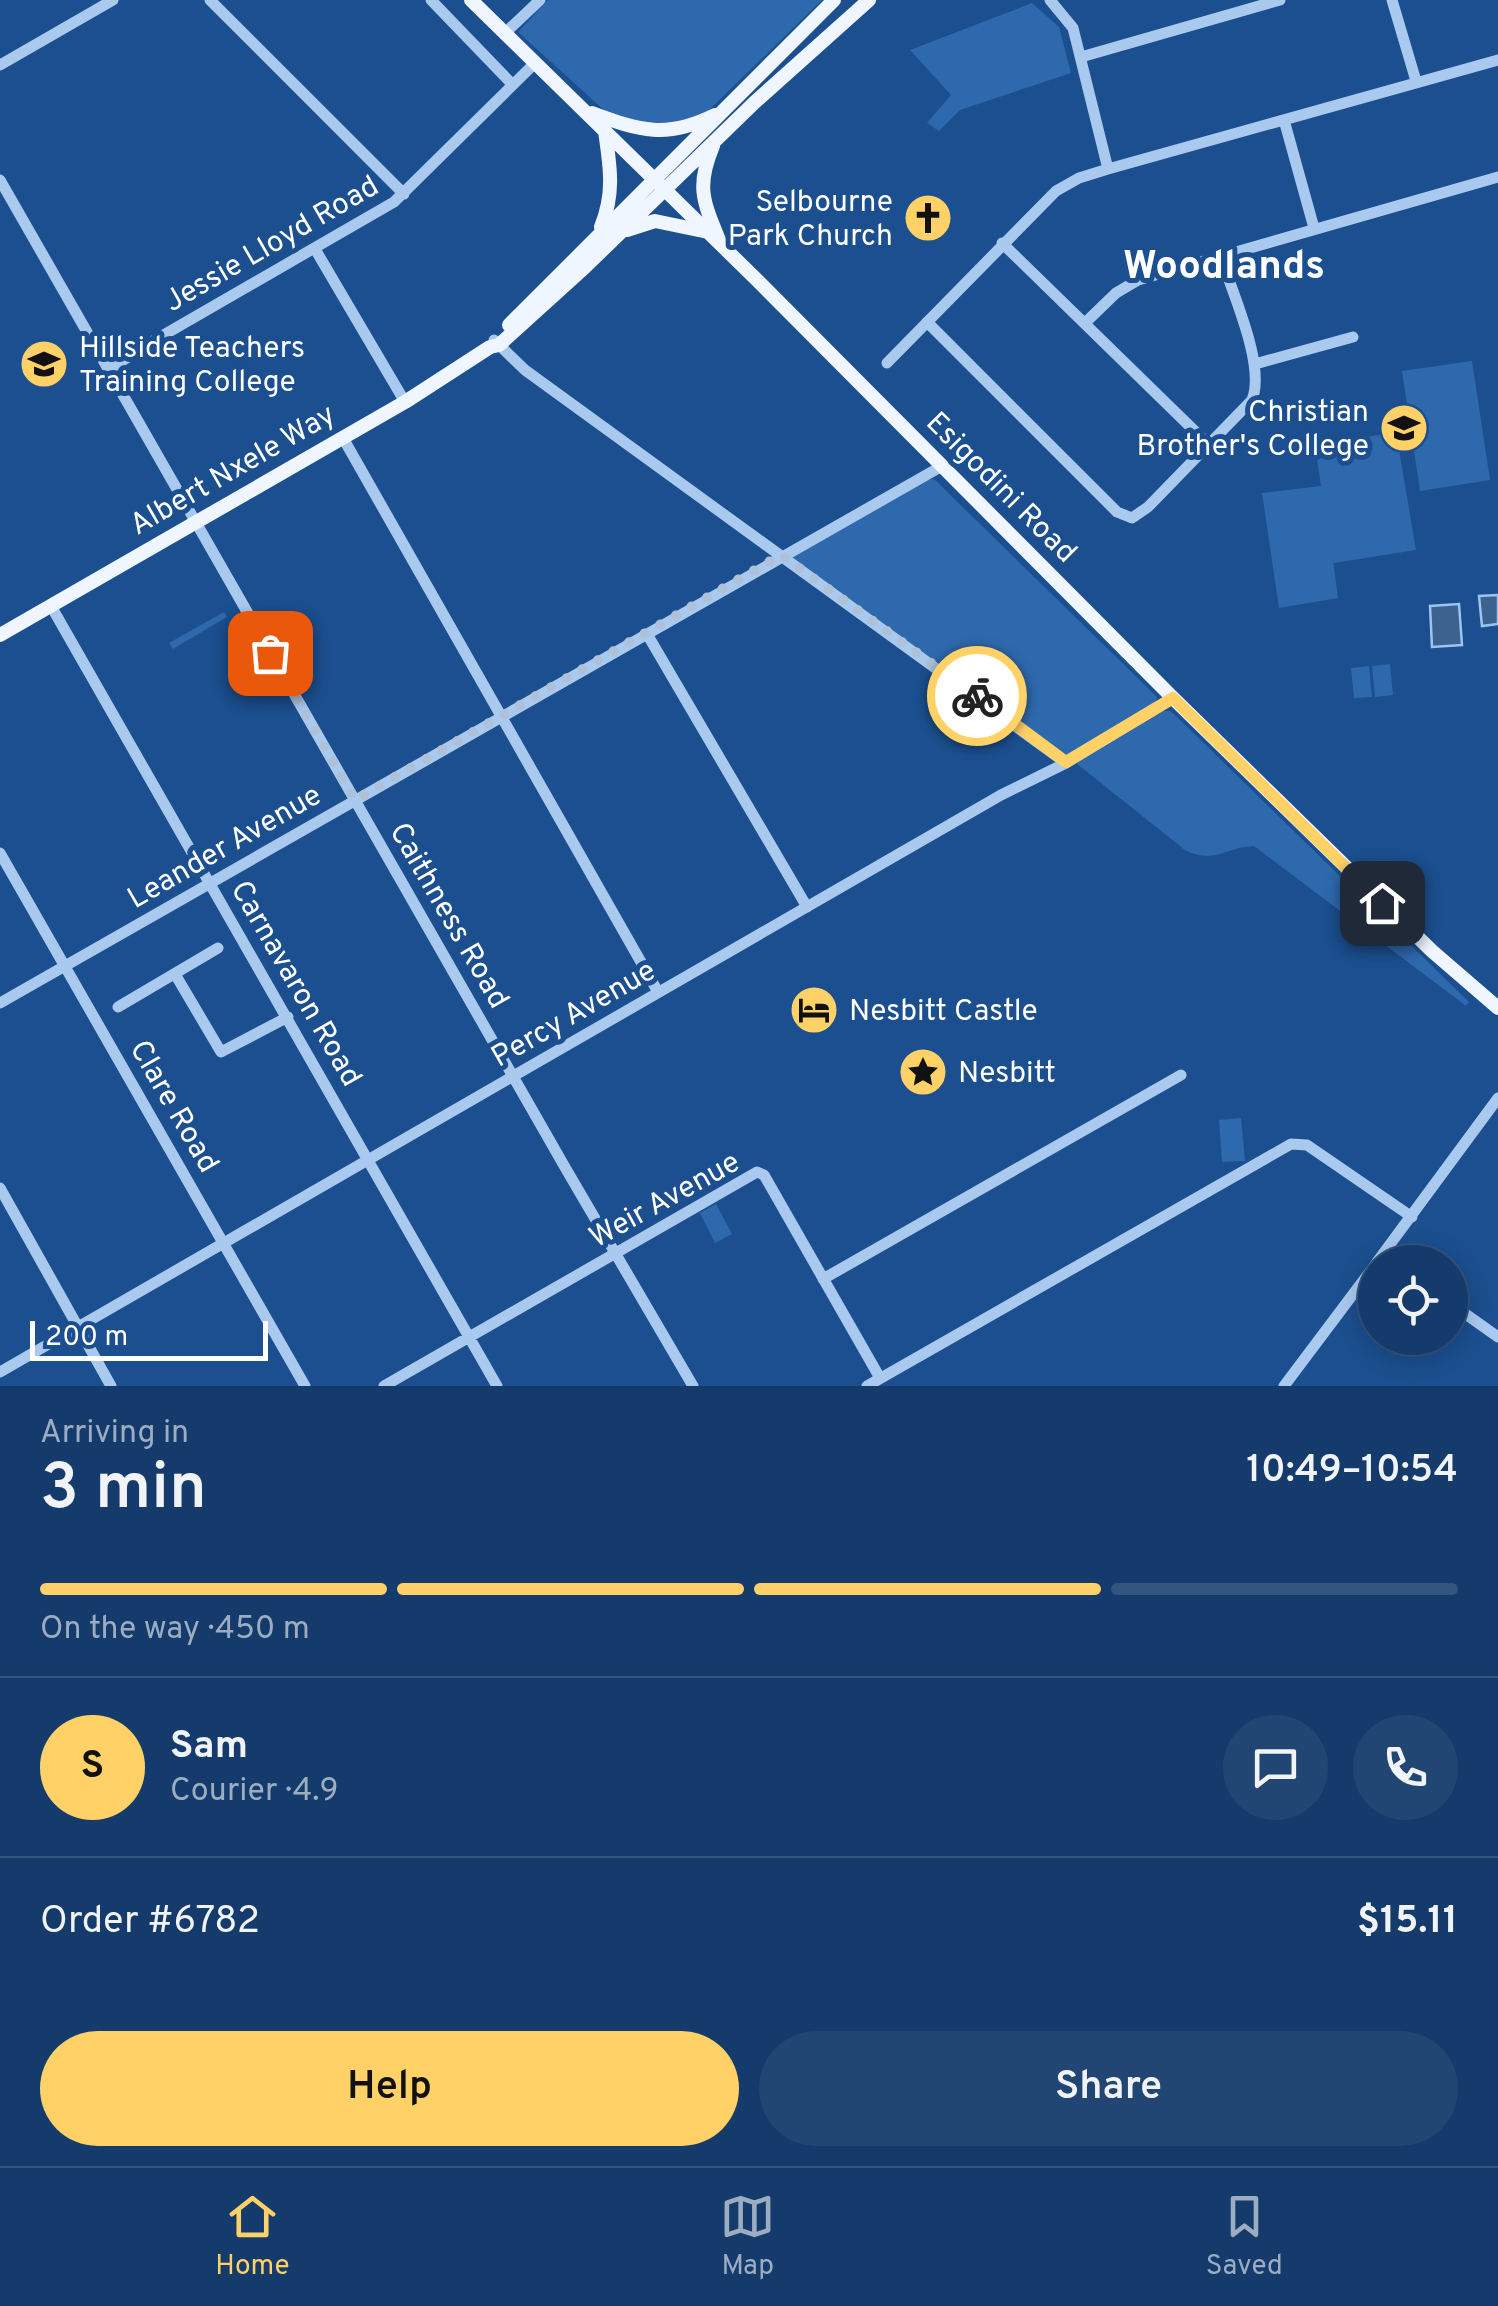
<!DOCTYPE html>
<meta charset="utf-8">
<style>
:root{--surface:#143b6b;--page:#214673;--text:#f1f3f6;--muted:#9dadc1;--line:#33557e;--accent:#ffd166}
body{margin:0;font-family:Overpass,sans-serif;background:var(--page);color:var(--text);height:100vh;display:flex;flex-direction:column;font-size:38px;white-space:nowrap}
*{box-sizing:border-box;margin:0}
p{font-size:32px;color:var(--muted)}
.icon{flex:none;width:55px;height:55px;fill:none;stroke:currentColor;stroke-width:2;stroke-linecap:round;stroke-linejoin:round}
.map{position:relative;height:1386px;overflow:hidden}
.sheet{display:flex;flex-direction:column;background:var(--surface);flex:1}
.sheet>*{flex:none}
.buttons{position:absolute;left:1358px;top:1245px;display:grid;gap:20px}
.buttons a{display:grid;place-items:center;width:110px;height:110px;border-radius:50%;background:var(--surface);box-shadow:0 5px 25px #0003,0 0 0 2px var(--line);font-size:50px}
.scale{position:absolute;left:30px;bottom:25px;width:238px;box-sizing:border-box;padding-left:10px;border:5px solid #fff;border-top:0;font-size:28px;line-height:35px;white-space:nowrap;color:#fff;-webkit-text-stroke:8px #1b4f8f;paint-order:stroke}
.pin{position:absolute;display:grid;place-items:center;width:85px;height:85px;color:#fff;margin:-42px;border-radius:20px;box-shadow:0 5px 15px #0006}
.courier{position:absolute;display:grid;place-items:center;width:100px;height:100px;margin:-50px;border:8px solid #ffd166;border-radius:50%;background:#fff;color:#222;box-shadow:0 2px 12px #0007}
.head em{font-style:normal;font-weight:600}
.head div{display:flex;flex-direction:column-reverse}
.head{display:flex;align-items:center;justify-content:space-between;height:170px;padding:0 40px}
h1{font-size:65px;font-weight:600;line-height:75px}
.bar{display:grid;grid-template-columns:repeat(4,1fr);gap:15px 10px;align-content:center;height:120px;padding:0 40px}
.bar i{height:12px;border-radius:8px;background:var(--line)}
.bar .active{background:var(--accent)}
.bar p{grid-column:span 4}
.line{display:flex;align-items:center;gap:25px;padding:0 40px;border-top:2px solid var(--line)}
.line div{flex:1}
.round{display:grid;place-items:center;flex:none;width:105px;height:105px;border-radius:52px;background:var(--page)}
.primary-button{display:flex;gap:20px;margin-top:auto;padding:20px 40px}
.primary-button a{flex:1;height:115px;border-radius:60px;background:var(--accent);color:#111;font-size:40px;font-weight:600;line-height:115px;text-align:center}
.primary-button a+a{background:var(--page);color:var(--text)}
.tab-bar{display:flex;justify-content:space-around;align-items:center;height:140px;border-top:2px solid var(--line);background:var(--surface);font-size:28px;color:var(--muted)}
.tab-bar a{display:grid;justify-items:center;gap:5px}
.tab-bar .active{color:var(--accent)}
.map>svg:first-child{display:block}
.green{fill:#2e69ad}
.water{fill:#3c6290;stroke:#9cc4f0;stroke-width:2.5}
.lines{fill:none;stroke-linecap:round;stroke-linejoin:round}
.minor{stroke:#a9c9ee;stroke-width:11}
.major{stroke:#f0f6ff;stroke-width:14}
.done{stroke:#afc1d8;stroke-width:10;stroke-dasharray:0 18}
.route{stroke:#ffd166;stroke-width:12}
.labels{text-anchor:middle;stroke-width:10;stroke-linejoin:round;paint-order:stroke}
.poi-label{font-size:30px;fill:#fff;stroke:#1b4f8f;text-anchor:start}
.street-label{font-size:30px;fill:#fff;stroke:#1b4f8f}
.district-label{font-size:40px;font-weight:bold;fill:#fff;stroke:#1b4f8f}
</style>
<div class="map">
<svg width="1498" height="1386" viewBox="0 0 1498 1386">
<rect width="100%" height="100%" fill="#1b4f8f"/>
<path class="green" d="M 548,0 L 822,0 L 706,113 L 684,124 L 658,126 L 606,112 L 518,32 Z
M 1032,3 L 1059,27 L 1071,73 L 960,110 L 939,131 L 927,123 L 951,95 L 910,50 Z
M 1472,361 L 1490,480 L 1420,491 L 1402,371 Z
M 1396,432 L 1416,550 L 1334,563 L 1333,560 L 1338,598 L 1279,608 L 1262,493 L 1321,486 L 1315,446 Z
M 934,479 L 1157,697 L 1155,704 L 1067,755 L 793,559 L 794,554 L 927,480 Z
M 224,612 L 227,617 L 173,649 L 169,643 Z
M 1390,664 L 1393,695 L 1375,697 L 1372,666 Z
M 1369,666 L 1372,697 L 1354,698 L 1351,668 Z
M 1161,711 L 1170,711 L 1176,716 L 1469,1002 L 1466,1006 L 1254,846 C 1225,847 1215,865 1185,850 L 1077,764 L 1079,759 Z
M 1241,1118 L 1245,1161 L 1222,1162 L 1219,1120 Z
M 716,1204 L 732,1234 L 715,1243 L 700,1213 Z"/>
<path class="water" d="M 1498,595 L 1498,624 L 1482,626 L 1479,596 Z
M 1459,604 L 1462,645 L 1432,647 L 1430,606 Z"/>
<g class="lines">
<path class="minor" d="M 210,0 L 404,194
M 431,0 L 512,84
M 1050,0 L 1073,28 L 1108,169
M 1392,0 L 1416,81
M 504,34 L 540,0
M 1081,57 L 1280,0
M 0,65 L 113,0
M 1284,120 L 1314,228
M 0,180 L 566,1169 L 693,1386
M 1002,243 L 1208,444
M 315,249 L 405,402
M 927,322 L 1117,512 L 1132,518 L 1148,507 L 1252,400 C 1266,365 1232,293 1221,257
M 1086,322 L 1116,293 L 1138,280 L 1498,177
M 494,340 L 525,370 L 1066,763
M 887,363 L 1056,191 L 1079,178 L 1108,169 L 1498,60
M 1255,364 L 1353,337
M 110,369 L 148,344 L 394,202 L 534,64
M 343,438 L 658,992
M 51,606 L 497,1386
M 647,634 L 807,907
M 0,853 L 305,1386
M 175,974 L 221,1052 L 288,1017
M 0,1003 L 942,466
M 118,1007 L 218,948
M 0,1188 L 111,1386
M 1377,1262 L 1498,1098
M 823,1279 L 1181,1075
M 1450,1303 L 1498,1337
M 0,1372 L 1001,795 L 1066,763 L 1173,698
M 384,1386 L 757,1172 L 764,1175 L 880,1378
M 867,1386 L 1291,1144 L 1307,1145 L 1412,1217
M 1284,1386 L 1375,1265"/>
<path class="major" d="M 471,0 L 758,281 L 1173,698 L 1432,951 L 1498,1008
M 592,113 C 640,131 667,139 715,115
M 713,146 C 696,186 703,201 719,240
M 601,227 C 615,193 610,166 605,131
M 627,230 L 655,221 L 708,232
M 509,325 L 834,0
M 0,635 L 405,402 L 490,347 L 499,345 L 585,267 L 755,102 L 869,0"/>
</g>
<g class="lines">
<path class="done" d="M 270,653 L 355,800 L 781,555 L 977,696"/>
<path class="route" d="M 977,696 L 1066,762 L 1173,698 L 1382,903"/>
</g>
<defs>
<g id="church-disc" transform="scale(2.5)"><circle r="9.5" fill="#ffd166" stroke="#1b4f8f"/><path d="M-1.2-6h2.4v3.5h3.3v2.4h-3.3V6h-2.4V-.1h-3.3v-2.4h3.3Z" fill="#111"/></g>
<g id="university-disc" transform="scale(2.5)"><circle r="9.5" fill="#ffd166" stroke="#1b4f8f"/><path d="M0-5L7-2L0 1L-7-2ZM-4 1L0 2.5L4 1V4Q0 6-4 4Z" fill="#111"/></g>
<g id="school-disc" transform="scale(2.5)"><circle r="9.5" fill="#ffd166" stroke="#1b4f8f"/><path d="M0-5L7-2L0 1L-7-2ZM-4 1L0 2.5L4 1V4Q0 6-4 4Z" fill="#111"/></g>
<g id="hotel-disc" transform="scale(2.5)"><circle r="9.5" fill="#ffd166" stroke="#1b4f8f"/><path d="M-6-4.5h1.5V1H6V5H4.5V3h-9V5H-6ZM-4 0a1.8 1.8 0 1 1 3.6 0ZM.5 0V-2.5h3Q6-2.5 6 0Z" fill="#111"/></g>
<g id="sight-disc" transform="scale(2.5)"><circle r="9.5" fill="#ffd166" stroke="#1b4f8f"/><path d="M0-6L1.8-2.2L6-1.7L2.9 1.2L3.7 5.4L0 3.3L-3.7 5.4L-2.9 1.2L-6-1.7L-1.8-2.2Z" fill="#111"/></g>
</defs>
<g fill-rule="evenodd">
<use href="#church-disc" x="928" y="218"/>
<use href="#university-disc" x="44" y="364"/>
<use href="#school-disc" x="1404" y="428"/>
<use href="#hotel-disc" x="814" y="1010"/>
<use href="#sight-disc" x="923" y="1072"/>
</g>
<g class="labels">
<g class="poi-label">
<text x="893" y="211" text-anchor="end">Selbourne<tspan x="893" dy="34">Park Church</tspan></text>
<text x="79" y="357">Hillside Teachers<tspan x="79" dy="34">Training College</tspan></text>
<text x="1369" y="421" text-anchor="end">Christian<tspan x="1369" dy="34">Brother's College</tspan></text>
<text x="849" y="1020">Nesbitt Castle</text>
<text x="958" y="1082">Nesbitt</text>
</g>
<g class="street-label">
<text transform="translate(271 243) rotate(-30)" y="10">Jessie Lloyd Road</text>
<text transform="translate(232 469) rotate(-30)" y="10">Albert Nxele Way</text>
<text transform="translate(1002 487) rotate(45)" y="10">Esigodini Road</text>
<text transform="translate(224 846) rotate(-30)" y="10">Leander Avenue</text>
<text transform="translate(450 915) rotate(60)" y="10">Caithness Road</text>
<text transform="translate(297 983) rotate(60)" y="10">Carnavaron Road</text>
<text transform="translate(573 1013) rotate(-30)" y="10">Percy Avenue</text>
<text transform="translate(175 1106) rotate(60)" y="10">Clare Road</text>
<text transform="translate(664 1199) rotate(-29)" y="10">Weir Avenue</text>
</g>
<g class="district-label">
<text x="1224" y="278">Woodlands</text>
</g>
</g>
</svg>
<div class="buttons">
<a><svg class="icon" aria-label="locate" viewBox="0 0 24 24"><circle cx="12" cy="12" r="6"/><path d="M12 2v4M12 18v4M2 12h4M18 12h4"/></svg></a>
</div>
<div class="scale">200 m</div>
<div class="pin" style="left:270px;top:653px;background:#ea580c"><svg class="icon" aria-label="bag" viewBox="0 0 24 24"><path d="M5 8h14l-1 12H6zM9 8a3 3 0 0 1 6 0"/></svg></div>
<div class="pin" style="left:1382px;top:903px;background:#1f2937"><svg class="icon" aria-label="home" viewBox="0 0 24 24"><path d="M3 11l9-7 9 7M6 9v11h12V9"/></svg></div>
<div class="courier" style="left:977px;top:696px"><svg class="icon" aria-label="bike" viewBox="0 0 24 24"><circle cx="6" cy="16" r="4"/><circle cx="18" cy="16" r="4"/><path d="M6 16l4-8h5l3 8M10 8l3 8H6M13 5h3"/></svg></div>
</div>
<section class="sheet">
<div class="head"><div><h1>3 min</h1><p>Arriving in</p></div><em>10:49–10:54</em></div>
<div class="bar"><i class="active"></i><i class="active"></i><i class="active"></i><i></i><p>On the way · 450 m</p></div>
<div class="line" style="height:180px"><b class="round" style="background:var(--accent);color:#111">S</b><div><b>Sam</b><p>Courier · 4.9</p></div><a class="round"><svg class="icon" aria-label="chat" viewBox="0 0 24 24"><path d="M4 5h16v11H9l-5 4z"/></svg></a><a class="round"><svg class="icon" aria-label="phone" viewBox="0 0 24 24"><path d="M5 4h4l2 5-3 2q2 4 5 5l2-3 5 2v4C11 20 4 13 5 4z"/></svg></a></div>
<div class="line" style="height:130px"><div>Order #6782</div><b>$15.11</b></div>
<div class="primary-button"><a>Help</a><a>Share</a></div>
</section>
<nav class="tab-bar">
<a class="active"><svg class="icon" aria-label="home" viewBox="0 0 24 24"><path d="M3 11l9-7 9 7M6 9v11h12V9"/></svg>Home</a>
<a><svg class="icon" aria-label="map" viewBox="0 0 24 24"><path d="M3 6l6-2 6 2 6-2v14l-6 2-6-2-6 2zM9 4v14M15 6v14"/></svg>Map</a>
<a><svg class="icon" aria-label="saved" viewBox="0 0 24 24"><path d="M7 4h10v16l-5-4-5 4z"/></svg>Saved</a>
</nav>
